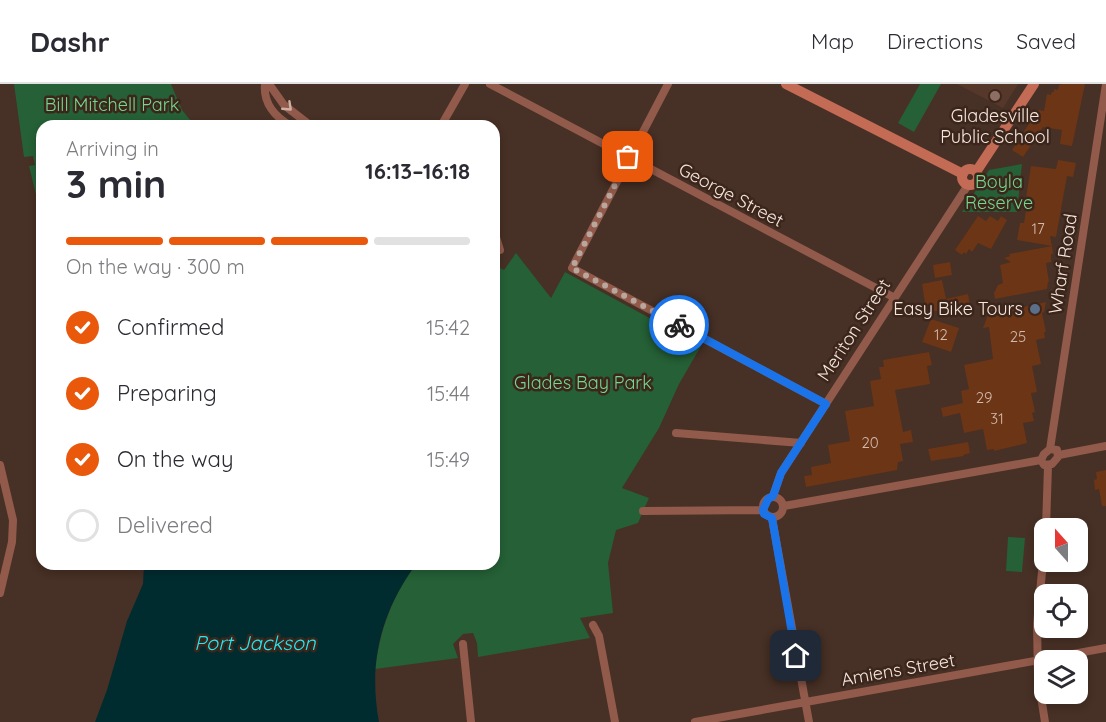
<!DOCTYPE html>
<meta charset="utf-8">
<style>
:root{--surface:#fff;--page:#f7f7f7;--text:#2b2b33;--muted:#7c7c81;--line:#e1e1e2;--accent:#ea580c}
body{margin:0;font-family:Quicksand,sans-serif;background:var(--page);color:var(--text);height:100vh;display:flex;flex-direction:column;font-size:22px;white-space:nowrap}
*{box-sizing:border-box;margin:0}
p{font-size:20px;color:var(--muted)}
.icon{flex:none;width:33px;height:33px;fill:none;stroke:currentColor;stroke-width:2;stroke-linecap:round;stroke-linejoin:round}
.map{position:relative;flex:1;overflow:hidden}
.panel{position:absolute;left:36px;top:36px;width:464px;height:450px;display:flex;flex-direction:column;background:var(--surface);border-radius:18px;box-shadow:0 3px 9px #0003}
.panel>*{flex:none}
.needle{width:39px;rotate:339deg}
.tools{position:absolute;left:1034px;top:434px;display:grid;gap:12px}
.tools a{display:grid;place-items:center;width:54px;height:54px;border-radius:12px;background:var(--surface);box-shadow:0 3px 9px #0003;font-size:30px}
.pin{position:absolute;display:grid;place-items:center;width:51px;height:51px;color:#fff;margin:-26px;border-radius:12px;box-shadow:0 3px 9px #0006}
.courier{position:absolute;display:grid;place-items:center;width:60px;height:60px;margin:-30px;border:4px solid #1a73e8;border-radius:50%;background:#fff;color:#222;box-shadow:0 2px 8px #0007}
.overview em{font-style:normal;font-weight:700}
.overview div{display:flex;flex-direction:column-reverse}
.overview{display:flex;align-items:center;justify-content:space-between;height:102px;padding:0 30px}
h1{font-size:39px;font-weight:700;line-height:45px}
.bar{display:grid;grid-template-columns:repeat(4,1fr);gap:9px 6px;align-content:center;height:72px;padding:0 30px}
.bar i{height:8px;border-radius:4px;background:var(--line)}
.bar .current{background:var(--accent)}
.bar p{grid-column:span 4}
ol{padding:0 30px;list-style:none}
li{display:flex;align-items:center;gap:18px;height:66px}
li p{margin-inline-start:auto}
li .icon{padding:6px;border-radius:50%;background:var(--accent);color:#fff;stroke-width:4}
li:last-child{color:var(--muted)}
li i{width:33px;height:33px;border:3px solid var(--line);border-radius:50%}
header{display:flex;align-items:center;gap:36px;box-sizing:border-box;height:84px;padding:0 30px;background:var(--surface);border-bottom:2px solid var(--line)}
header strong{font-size:28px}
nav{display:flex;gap:33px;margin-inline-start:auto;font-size:21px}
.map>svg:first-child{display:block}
.built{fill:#553829}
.green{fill:#256036}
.water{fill:#012c2f}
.building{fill:#6c3516}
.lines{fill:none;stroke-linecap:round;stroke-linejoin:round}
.street{stroke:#915a4b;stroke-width:8}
.secondary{stroke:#c36b54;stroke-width:10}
.oneway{stroke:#ceafa4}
.done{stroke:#b9a79e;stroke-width:6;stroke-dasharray:0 10.8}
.route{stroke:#1a73e8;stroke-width:8}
.education-dot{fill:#8d6e63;stroke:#3c261b;stroke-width:2}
.service-dot{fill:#5c6f8a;stroke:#3c261b;stroke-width:2}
.labels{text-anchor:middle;stroke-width:5;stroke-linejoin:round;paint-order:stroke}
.number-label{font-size:15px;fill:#d4baad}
.park-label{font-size:18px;fill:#73d88d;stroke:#3c261b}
.poi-label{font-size:18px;fill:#f6e7df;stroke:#3c261b}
.street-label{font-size:18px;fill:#f6e7df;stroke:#3c261b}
.water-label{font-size:20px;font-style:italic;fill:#1eeaf4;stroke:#3c261b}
</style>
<header>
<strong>Dashr</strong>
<nav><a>Map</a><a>Directions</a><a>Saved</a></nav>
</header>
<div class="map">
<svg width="1106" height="638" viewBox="0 0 1106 638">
<rect width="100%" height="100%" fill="#473025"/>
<path class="built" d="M 957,0 L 1018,0 L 1003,24 Z"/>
<path class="green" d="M 14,0 L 171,0 L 182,26 L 195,42 L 42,42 L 42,135 L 29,82 L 35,81 L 33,72 L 24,73 Z
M 920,0 L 941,0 L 914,48 L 898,39 Z
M 1022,80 L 1017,128 L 962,128 L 989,86 Z
M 516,169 L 551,214 L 565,188 L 701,262 L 679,300 L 659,344 L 622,404 L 649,414 L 638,439 L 616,446 L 608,479 L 613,529 L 580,534 L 590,554 L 478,573 L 477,559 L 473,549 L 463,550 L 453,560 L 458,574 L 375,585 C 381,543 391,515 416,480 L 494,480 L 494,181 L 504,186 Z
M 1008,453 L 1025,454 L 1022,488 L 1006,487 Z"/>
<path class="water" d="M 144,480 L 416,480 C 381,528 368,579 379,638 L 95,638 L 107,606 L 127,537 L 143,500 Z"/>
<path class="building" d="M 1062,0 L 1085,0 L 1072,62 L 1060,60 L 1062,46 L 1043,43 L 1023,73 L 1012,66 L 1038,26 L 1044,27 L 1047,10 L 1051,11 L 1052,8 L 1054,8 L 1054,5 L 1058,6 L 1059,1 Z
M 1058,76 L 1076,79 L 1073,93 L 1067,92 L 1056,153 L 1050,152 L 1052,162 L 1017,156 L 1020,139 L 1024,139 L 1027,121 L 1025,120 L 1031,82 L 1056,85 Z
M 978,132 L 986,137 L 990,132 L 998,137 L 1001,132 L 1007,136 L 991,165 L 978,159 L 972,168 L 969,165 L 966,170 L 964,168 L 962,171 L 955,166 Z
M 1052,162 L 1053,170 L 1051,170 L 1051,178 L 1046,179 L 1049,198 L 1048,198 L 1047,205 L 995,215 L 994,209 L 998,201 L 1003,199 L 1000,181 L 1011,178 L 1004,174 L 1010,172 L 1009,170 Z
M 950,178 L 952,191 L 935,194 L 933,181 Z
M 942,196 L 946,215 L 968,210 L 970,221 L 913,231 L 912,225 L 915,220 L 925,219 L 922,200 Z
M 1046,218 L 1044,228 L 1042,229 L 1046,248 L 1044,248 L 1045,254 L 1036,256 L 1041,280 L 1032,282 L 1037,308 L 1031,309 L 1035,328 L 1032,329 L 1034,337 L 1023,339 L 1027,359 L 994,367 L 994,365 L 987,366 L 983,345 L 964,349 L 960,329 L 943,333 L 941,324 L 963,319 L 961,307 L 969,305 L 964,281 L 993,275 L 989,243 L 983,244 L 988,231 Z
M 931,235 L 959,244 L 951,268 L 922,258 Z
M 929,268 L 932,281 L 927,282 L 930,300 L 895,306 L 903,348 L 911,346 L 913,358 L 900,360 L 903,377 L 898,378 L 897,386 L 806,403 L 804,392 L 812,391 L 811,383 L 831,379 L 828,361 L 850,357 L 845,327 L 874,322 L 870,297 L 881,295 L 879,283 L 884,283 L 883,276 Z
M 968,358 L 970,369 L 963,371 L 964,372 L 931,377 L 928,365 Z
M 1106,386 L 1106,422 L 1102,422 L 1099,405 L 1095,406 L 1094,396 L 1097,395 L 1096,388 Z"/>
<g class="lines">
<path class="street" d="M 265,0 C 263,19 275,33 291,42
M 269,0 L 284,21 L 311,42
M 490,0 L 895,214
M 668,0 L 572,184 L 826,320
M 441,42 L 465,0
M 494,147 L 500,166
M 676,349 L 801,359
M 1050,365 L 1106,0
M 1050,365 L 1057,366 L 1058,373 L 1052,380 L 1044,381 L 1041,376 L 1044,370 Z
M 1059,371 L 1106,362
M 0,381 L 13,436 L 12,458 L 0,509
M 773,412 L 781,389 L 968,101
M763 423a10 10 0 1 1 20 0a10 10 0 1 1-20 0Z
M 784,422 L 1041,376
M 643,427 L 763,426
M 772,434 L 809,638
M 1046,444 L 1048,382
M 1044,467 L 1037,540 L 1038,593 L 1045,638
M 593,541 L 599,552 L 615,638
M 463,560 L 471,638
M 695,638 L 1106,564"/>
<path class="secondary" d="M 786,0 L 963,90
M962 93a8 8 0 1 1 16 0a8 8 0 1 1-16 0Z
M 976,88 L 1034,0"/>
</g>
<defs><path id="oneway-chevron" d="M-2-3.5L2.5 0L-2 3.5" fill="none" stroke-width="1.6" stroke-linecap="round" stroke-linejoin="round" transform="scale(1.5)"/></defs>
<use class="oneway" href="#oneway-chevron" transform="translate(288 23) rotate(43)"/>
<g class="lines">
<path class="done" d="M 628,73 L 627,78 L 572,184 L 679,241"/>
<path class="route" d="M 679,241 L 826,320 L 781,389 L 773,412 L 768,415 L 763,426 L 764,430 L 772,434 L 796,572"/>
</g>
<circle class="education-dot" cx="995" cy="12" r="6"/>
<circle class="service-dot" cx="1035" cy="225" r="6"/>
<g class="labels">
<g class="number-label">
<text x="1038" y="150">17</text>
<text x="941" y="256">12</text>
<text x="1018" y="258">25</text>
<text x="984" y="319">29</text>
<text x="997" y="340">31</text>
<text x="870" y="364">20</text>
</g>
<g class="park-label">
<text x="112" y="27">Bill Mitchell Park</text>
<text x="999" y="104">Boyla<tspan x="999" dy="21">Reserve</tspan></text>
<text x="583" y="305">Glades Bay Park</text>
</g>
<g class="poi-label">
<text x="995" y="38">Gladesville<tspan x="995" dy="21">Public School</tspan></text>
<text x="1023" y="231" text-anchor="end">Easy Bike Tours</text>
</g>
<g class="street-label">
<text transform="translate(731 111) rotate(28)" y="6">George Street</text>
<text transform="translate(1063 180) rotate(-81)" y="6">Wharf Road</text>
<text transform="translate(854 246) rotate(-57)" y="6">Meriton Street</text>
<text transform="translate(898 586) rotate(-10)" y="6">Amiens Street</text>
</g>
<g class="water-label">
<text x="255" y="566">Port Jackson</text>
</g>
</g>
</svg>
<div class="tools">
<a><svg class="needle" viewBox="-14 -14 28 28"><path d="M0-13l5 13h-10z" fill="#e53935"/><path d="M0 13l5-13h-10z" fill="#7c7c81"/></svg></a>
<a><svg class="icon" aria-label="locate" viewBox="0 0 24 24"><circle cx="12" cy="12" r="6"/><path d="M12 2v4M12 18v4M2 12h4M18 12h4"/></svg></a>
<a><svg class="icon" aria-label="layers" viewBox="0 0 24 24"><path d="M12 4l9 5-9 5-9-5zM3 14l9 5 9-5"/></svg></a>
</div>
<div class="pin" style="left:628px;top:73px;background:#ea580c"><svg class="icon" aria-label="bag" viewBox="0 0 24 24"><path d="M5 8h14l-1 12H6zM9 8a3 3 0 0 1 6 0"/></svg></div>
<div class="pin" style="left:796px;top:572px;background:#1f2937"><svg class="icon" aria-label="home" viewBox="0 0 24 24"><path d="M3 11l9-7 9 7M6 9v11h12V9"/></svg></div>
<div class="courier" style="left:679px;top:241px"><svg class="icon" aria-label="bike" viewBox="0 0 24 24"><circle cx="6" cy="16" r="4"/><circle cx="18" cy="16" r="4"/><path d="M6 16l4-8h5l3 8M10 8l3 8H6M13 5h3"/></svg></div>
<section class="panel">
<div class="overview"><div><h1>3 min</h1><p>Arriving in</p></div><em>16:13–16:18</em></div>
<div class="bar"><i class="current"></i><i class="current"></i><i class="current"></i><i></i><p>On the way · 300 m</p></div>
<ol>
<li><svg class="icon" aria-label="check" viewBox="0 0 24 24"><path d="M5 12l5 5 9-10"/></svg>Confirmed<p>15:42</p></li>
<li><svg class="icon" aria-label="check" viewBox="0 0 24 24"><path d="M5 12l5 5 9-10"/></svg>Preparing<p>15:44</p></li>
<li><svg class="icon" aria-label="check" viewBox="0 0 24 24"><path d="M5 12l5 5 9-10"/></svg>On the way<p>15:49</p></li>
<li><i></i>Delivered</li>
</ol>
</section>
</div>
